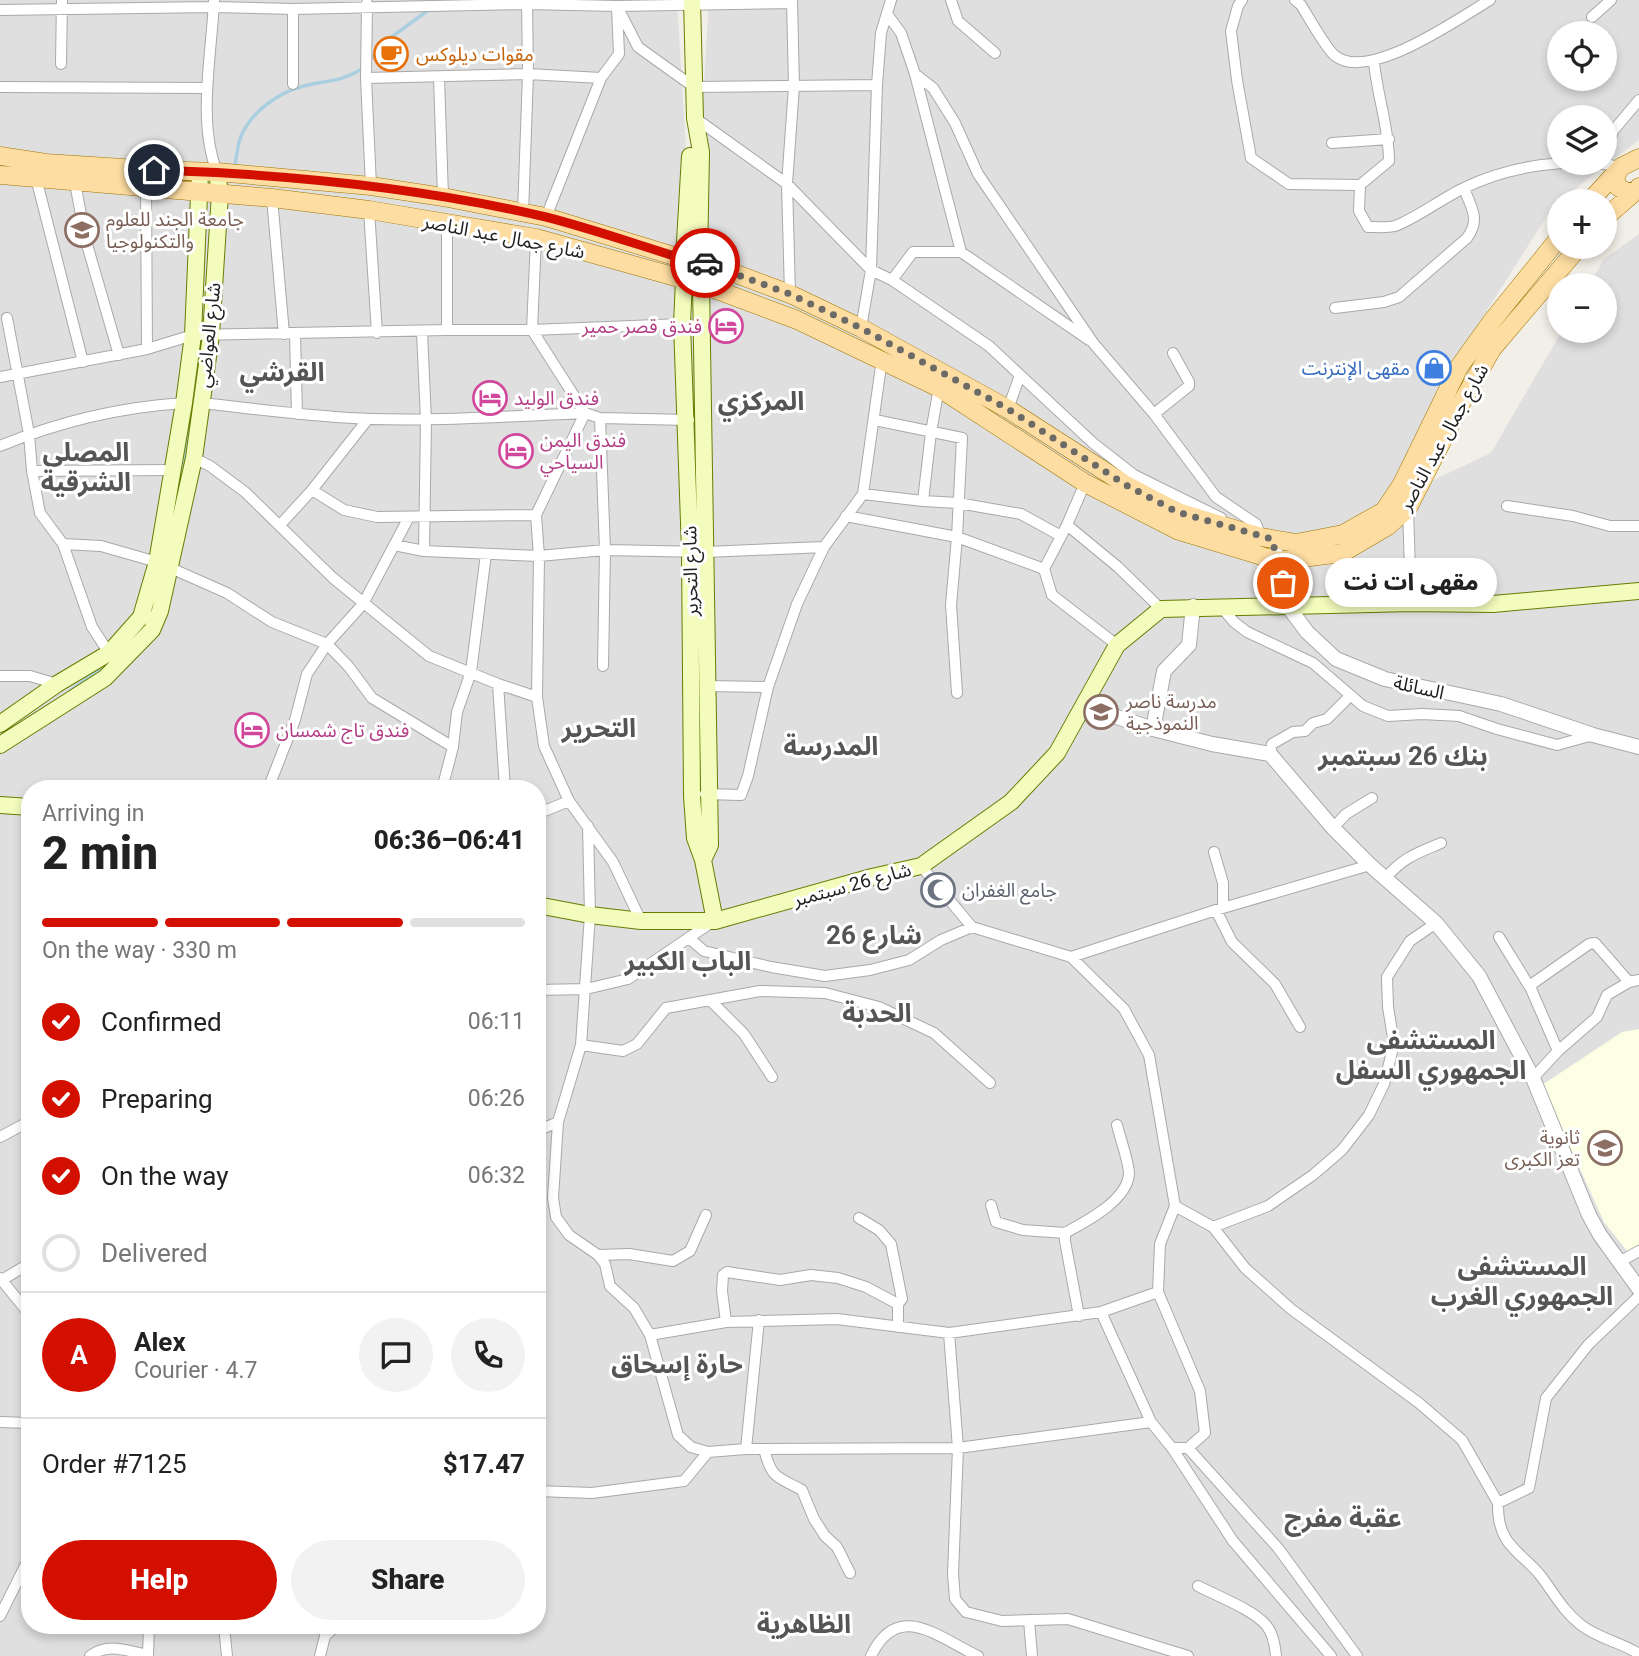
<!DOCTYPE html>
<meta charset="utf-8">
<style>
:root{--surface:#fff;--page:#f2f2f2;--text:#222;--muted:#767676;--line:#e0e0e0;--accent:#d31000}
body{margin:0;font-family:Roboto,"Noto Sans Arabic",sans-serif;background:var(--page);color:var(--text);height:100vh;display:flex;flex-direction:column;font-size:26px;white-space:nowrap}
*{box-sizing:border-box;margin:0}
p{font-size:23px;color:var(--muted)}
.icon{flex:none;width:38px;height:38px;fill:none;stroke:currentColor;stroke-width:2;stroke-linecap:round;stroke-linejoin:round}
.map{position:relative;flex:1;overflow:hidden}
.panel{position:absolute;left:21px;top:780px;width:525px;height:854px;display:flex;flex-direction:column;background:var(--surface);border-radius:28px;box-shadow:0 4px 10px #0003}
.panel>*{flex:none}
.controls{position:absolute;left:1547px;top:21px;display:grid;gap:14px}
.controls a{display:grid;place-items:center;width:70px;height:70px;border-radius:50%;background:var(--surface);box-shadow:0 4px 10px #0003;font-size:35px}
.pin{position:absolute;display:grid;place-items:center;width:60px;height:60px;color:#fff;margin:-30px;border:4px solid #fff;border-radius:50%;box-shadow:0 2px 7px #0007}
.courier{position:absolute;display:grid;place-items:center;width:70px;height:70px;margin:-35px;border:5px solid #d31000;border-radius:50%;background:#fff;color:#222;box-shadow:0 2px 9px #0007}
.bubble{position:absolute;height:49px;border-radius:24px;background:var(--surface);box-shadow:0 4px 10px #0003;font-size:23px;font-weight:800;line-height:49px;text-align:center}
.summary em{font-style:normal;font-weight:800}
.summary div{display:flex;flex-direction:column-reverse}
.summary{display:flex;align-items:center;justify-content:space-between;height:119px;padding:0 21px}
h1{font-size:46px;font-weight:800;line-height:52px}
.bar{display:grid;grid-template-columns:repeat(4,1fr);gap:10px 7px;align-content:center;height:84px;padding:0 21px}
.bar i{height:9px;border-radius:5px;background:var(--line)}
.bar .selected{background:var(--accent)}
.bar p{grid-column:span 4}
.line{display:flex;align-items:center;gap:18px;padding:0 21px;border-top:2px solid var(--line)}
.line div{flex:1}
.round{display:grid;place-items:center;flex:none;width:74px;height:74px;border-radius:37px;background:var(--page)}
ol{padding:0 21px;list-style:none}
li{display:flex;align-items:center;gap:21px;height:77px}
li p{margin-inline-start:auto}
li .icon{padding:7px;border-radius:50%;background:var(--accent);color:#fff;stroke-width:4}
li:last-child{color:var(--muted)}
li i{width:38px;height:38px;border:4px solid var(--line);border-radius:50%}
.primary-button{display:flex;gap:14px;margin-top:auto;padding:14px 21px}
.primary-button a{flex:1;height:80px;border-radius:42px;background:var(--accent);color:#fff;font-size:28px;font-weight:800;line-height:80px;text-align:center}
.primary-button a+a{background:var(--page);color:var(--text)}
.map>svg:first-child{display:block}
.residential{fill:#e0dfdf;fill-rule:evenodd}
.education{fill:#fdffe4}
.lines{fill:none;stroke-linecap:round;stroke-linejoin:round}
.stream{stroke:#a9cfe0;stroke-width:3.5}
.minor-casing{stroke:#a9a9a9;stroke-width:12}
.tertiary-casing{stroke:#a9a9a9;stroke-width:16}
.secondary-casing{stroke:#677e03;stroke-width:18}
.primary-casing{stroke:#9f7700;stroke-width:19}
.minor{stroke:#fff;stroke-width:10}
.tertiary{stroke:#fff;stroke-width:14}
.secondary{stroke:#f3fbbd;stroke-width:16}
.primary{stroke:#fddda2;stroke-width:18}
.done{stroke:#6b6a67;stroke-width:7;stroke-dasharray:0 12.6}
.route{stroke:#d31000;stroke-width:9}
.labels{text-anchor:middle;stroke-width:6;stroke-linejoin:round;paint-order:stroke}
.food-label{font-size:19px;fill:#c56008;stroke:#fff;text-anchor:start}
.education-label{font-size:19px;fill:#785e54;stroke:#fff;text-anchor:start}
.street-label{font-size:19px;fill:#222;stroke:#fff}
.hotel-label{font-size:19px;fill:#b23c85;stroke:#fff;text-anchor:start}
.shop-label{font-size:19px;fill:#366cbe;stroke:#fff;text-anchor:end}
.worship-label{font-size:19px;fill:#5b616d;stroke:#fff;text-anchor:start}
.district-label{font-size:26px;font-weight:bold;fill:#555;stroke:#fff}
</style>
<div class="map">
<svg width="1639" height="1656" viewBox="0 0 1639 1656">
<rect width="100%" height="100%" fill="#f2efe8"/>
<path class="residential" d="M 0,0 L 677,0 L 693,265 L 709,0 L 1639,0 L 1639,140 L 1554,205 L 1437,389 L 1425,484 L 1491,453 L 1562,331 L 1605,331 L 1605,285 L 1589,285 L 1604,259 L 1639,234 L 1639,1656 L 0,1656 ZM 1559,33 L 1605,33 L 1605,79 L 1559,79 ZM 1559,117 L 1605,117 L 1605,163 L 1559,163 ZM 30,789 L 537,789 L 537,1626 L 30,1626 Z"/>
<path class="education" d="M 1639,1029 L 1639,1249 L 1631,1256 L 1604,1222 L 1542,1085 L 1622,1032 Z"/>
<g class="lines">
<path class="stream" d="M 370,60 L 386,41 L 430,9
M 234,168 C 237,158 237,146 241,136 C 251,112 279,92 304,86 C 328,80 340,82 362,69
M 184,468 L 193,410
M 70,691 L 112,660"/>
<g class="minor-casing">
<path id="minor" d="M 214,0 C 212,53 197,121 217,172
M 951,0 L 958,21 L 995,53
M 1242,0 L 1238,6 L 1231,31 L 1237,80 L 1251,158 L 1289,184 L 1360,185 L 1389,161 C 1389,127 1377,95 1374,62
M 1295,0 L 1301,5 C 1309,18 1324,45 1334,55 C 1367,84 1459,18 1490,0
M 367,3 L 366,78 L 371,186
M 617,6 L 638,47 L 694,87 L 877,85
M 0,10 L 214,7 L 293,9 L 527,4 L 617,6 L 792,3
M 887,14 L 901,33 L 915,74 L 933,88 L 955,123 L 978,174 L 1094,344 L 1154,414 L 1216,497 L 1256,524 L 1261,537
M 1592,17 L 1611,0
M 61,64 L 62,0
M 915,74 L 961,252
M 366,78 L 528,74 L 601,78
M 439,78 L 443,197
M 293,84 L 293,9
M 0,87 L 207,88
M 695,118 L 787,184 L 871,270 L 892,280 L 989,346 L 1020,375 L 1008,409
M 1332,143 L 1389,139
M 1605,160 L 1613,131 L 1639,100
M 36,178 L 83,362
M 75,183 L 86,241 L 119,355
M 1360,185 L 1359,211 L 1368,227 C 1376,227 1387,228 1395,226 C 1413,220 1443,198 1462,189 C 1507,166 1572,156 1621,167
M 146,187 L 147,349
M 272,198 L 284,334
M 369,210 L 377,333
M 523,213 L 528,74 L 527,0
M 546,217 L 601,78 L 619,54 L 617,8
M 447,224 L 447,330
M 536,238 L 532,330 L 585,413 L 536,515 L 539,556 L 537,697 L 544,746 L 569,801 L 613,862 L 641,921
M 892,280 L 913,252 L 961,252 L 1089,340
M 790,294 L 787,184 L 794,86 L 792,0
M 1335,308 L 1384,302 L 1399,297 L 1467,238 C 1481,219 1471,208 1464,188
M 7,318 L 29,434 L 32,471 L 40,513 L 63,544 L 92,627 L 109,653
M 861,328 L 871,270 L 877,85 L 881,33 L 891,0
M 422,332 L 426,420 L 424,551
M 295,334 L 297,414
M 1020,375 L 1093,443 L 1134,475 L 1221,518
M 0,377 L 147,349 L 193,335 L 447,330 L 532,330 L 682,324 L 701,327
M 201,403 C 257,409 314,417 371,419 C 443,421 514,416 585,413 L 600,418 L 689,420
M 1154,414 L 1189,386 L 1189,382 L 1173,353
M 600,418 L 605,550 L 603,666
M 875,420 L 962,438 L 957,537 L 951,605 L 957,693
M 0,446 C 58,422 122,407 184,403
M 194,458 L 210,466 L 245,492 L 333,578 L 429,656 L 498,684 L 537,697
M 32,471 L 173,470
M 1085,483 L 1067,525 L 1044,569 L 1052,595 L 1117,645
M 312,490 L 344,510 L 377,517 L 536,515
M 863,494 L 923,501 L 958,503 L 1021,514 L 1061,536
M 923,501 L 931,432 L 939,388
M 1507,506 L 1573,516 L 1610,526 L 1639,526
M 1408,508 L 1411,603
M 846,516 L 957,537 L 1044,569
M 280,525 L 312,490 L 368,419
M 1067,525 L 1118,567 L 1161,609
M 63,544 L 101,546 L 157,562 L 227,593 L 272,622 L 327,644 L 349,667 L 372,698 L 453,747
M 394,545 L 424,551 L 539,556 L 605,550 L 706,552 L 824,547
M 1223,609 L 1234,622 L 1247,632 L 1313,663 L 1363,706 L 1388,716 L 1422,714 L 1459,716 L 1497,729 L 1557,745 L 1593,735
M 0,676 L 30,676 L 57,684
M 498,684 L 505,789
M 708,686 L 768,687
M 1270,754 L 1272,744 L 1293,732 L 1305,731 L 1313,723 L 1327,719 L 1350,696
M 268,789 L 295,720 L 307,674 L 327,644 L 363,604 L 409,517
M 442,789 L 453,747 L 457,712 L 471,672 L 486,554
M 705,794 L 741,795 L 748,776 L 768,687 L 797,604 L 824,547 L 863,494 L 882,359
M 537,814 L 569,801
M 1333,828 L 1346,814 L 1372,798
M 1214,852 L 1223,883 L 1223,908
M 921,866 L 972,927 L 1071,957 L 1124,1009 L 1149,1055 L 1175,1206 L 1160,1244 L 1158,1292 L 1200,1391 L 1205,1433 L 1188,1448 L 1172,1448
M 1385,879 C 1402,858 1417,853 1441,843
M 1216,910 L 1232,942 L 1275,984 L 1300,1027
M 1499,937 L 1531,989
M 689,938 L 704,951 L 771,967 L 825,976 L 870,970 L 909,960 L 941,940 L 972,927
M 1071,957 L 1216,910 L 1370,865
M 537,990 L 586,989 L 628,979 L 712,922
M 710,1000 L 744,1034 L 772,1077
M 581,1045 L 623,1051 L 637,1044 L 666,1008 L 760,991 L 825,993 L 879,1007 L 934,1033 L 990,1083
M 1558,1051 L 1531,989 L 1532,984 L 1589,944 L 1595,943 L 1629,982
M 1533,1078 L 1558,1051 L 1597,1017 L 1607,995 L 1629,982 L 1639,980
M 558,1122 L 553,1198 L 556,1217 L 569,1235 L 598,1255 L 605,1264 L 610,1286 L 634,1308 L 650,1335 L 678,1435 L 691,1447 L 708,1452
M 537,1131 L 558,1122 L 581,1045 L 590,915 L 588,826
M 0,1137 L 30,1121
M 991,1205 L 996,1222 L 1023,1230 L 1065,1233
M 1175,1206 L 1213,1227 L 1268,1206 L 1313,1175 L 1342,1150 L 1369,1115 L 1384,1084 L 1394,1044 L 1388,1007 L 1387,977 L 1410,941 L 1436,923
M 859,1218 L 879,1230 L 891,1244 L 902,1299 L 898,1304
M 1213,1227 L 1245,1268 L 1291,1309 L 1419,1403 L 1462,1440 L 1498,1503 L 1529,1488 L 1546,1398 L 1588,1345 L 1639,1296
M 598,1255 L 629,1254 L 673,1261 L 690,1251 L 706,1215
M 1619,1262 L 1639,1251
M 0,1278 L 30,1315
M 2,1280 L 30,1263
M 1101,1312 L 1151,1422 L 1172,1448 L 1233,1541 L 1331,1656
M 1079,1316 L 1065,1241 L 1065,1233 C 1085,1222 1127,1201 1129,1174 C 1129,1162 1120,1138 1117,1125
M 726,1322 L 722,1291 L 723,1275 L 727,1272 L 780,1280 L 811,1275 L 838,1278 L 866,1287 L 898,1304 L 898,1327
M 949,1333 L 958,1448 L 953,1574 L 955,1599 L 966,1612 L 1002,1621 L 1068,1619 L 1188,1656
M 650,1335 L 726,1322 L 837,1319 L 949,1333 L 1101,1312 L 1158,1292
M 0,1422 L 30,1423
M 1188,1448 L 1278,1548 L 1357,1656
M 746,1449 L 759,1320
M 764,1449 C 772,1480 777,1476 802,1490 L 814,1519 L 825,1536 L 837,1547 L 850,1573
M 537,1491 L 592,1493 L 684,1481 L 708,1452 L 746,1449 L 958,1448 L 1151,1422
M 1498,1503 C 1498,1516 1499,1527 1506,1539 C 1515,1553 1530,1562 1540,1575 C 1554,1593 1563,1611 1581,1625 C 1599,1639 1621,1642 1639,1654
M 1198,1586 C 1217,1596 1252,1609 1266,1625 C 1273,1633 1275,1645 1276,1656
M 0,1616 L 30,1556
M 1029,1620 L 1032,1656
M 224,1626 L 227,1656
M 90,1656 C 108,1642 127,1651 148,1655 L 149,1626
M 320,1656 L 325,1636 L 336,1626
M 871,1656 C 898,1599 939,1638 978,1656"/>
</g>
<g class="tertiary-casing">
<path id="tertiary" d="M 1276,553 L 1287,605 L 1307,632 L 1336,659 L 1385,679 L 1501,704 L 1593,735 L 1639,747
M 1084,706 L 1153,729 L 1212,744 L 1270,754 L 1333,828 L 1370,865 L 1436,923 L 1479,976 L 1533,1078 L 1589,1215 L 1600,1235 L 1639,1289
M 1153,729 L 1164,671 L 1189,645 L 1193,606"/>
</g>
<g class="secondary-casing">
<path id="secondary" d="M 692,0 L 695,118 L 701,152 L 699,260
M 684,259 L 690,156
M 684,280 L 682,324 L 690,551 L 692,796 L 695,838 L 703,860 L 715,921
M 701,284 L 710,845 L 703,860
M 0,724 L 57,684 L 109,653 L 141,617 L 157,562 L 184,403 L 193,335 L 200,172
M 0,745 L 105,678 L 152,630 L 160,611 L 194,458 L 211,335 L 220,194 L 217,172
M 0,805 L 30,807
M 537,905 L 590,915 L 641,921 L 715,921 L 872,877 L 921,866 L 1011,802 L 1057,753 L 1117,645 L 1161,609 L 1411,603 L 1493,604 L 1639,591"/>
</g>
<g class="primary-casing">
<path id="primary" d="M 0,156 L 46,163 L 154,170 L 217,172 L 371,186 L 443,197 L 546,217 L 684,259 L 699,260 L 790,294 L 861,328 L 1008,409 L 1126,485 L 1177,512 L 1261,537 L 1296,543 L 1343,534 L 1384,511 L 1402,484 L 1459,367 L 1492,321 L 1559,238
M 1620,168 L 1615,178 L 1618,187 L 1627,192 L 1638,190 L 1639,187
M 0,175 L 272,198 L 369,210 L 536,238 L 701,284 L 797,320 L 939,388 L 1085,483 L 1179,531 L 1278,561 L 1342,553 L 1388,526 L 1408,508 L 1462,402 L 1492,349 L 1579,247
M 1590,201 L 1621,167 L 1639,158
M 1605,218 L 1639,188"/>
</g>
<use href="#minor" class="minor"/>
<use href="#tertiary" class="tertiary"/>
<use href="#secondary" class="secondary"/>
<use href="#primary" class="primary"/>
</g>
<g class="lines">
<path class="done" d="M 705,263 L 790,294 L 861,328 L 1008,409 L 1126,485 L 1177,512 L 1272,539 L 1283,583"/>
<path class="route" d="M 154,170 C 285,174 418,187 546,217 C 593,229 638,245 684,259 L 705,263"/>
</g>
<defs>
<g id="cafe-ring" transform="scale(1.75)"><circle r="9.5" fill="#fff" stroke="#e8710a" stroke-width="1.5"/><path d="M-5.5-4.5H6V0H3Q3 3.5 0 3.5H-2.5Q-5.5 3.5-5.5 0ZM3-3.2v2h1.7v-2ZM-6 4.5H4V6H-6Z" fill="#e8710a"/></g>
<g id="university-ring" transform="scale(1.75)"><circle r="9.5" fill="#fff" stroke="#8d6e63" stroke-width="1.5"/><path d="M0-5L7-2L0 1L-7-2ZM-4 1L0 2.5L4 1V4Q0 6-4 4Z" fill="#8d6e63"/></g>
<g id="hotel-ring" transform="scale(1.75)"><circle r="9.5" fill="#fff" stroke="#d1479c" stroke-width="1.5"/><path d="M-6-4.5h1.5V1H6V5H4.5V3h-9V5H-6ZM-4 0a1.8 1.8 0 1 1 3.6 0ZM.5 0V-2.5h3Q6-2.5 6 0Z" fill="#d1479c"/></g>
<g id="shop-ring" transform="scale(1.75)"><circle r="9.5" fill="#fff" stroke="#3f7fe0" stroke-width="1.5"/><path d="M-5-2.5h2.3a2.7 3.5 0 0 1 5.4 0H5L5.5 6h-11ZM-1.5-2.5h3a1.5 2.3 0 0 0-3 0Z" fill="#3f7fe0"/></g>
<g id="school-ring" transform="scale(1.75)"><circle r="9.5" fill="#fff" stroke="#8d6e63" stroke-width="1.5"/><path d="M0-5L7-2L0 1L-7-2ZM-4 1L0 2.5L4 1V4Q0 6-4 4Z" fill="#8d6e63"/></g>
<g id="mosque-ring" transform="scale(1.75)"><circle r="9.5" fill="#fff" stroke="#6b7280" stroke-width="1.5"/><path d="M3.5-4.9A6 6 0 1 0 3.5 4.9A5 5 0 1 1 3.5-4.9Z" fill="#6b7280"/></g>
</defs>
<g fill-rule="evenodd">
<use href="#cafe-ring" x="391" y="54"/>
<use href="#university-ring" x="82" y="230"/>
<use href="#hotel-ring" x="726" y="326"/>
<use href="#shop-ring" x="1434" y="368"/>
<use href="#hotel-ring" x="490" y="398"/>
<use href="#hotel-ring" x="516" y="451"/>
<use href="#school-ring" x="1101" y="712"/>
<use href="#hotel-ring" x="252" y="730"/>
<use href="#mosque-ring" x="938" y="890"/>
<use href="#school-ring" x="1605" y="1148"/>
</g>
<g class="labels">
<g class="food-label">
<text x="416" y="61">مقوات ديلوكس</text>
</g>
<g class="education-label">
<text x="106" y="226">جامعة الجند للعلوم<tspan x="106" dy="22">والتكنولوجيا</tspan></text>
<text x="1126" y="708">مدرسة ناصر<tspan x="1126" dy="22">النموذجية</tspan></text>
<text x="1580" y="1144" text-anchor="end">ثانوية<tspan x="1580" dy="22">تعز الكبرى</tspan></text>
</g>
<g class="street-label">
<text transform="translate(504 236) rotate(11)" y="7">شارع جمال عبد الناصر</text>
<text transform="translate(208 335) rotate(-84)" y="7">شارع العواضي</text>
<text transform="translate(1443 437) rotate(-61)" y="7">شارع جمال عبد الناصر</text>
<text transform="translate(690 571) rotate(-91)" y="7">شارع التحرير</text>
<text transform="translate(1419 687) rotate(13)" y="7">السائلة</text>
<text transform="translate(852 884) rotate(-15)" y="7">شارع 26 سبتمبر</text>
</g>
<g class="hotel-label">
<text x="702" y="333" text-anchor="end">فندق قصر حمير</text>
<text x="514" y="405">فندق الوليد</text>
<text x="540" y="447">فندق اليمن<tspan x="540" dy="22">السياحي</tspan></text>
<text x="276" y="737">فندق تاج شمسان</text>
</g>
<g class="shop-label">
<text x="1410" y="375">مقهى الإنترنت</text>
</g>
<g class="worship-label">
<text x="962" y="897">جامع الغفران</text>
</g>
<g class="district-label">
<text x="282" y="381">القرشي</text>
<text x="761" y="410">المركزي</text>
<text x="86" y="461">المصلى<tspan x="86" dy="30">الشرقية</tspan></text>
<text x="599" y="737">التحرير</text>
<text x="831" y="755">المدرسة</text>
<text x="1403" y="765">بنك 26 سبتمبر</text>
<text x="874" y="944">شارع 26</text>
<text x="688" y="970">الباب الكبير</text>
<text x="877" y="1022">الحدبة</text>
<text x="1431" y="1049">المستشفى<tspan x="1431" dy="30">الجمهوري السفل</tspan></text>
<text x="1522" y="1275">المستشفى<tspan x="1522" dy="30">الجمهوري الغرب</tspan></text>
<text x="677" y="1373">حارة إسحاق</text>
<text x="1343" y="1527">عقبة مفرج</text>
<text x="804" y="1633">الظاهرية</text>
</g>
</g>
</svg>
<div class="controls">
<a><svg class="icon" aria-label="locate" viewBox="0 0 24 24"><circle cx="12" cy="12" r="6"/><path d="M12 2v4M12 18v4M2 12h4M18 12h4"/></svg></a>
<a><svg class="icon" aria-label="layers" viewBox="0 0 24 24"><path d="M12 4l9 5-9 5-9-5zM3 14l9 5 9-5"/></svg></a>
<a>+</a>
<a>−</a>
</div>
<div class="pin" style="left:1283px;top:583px;background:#ea580c"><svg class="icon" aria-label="bag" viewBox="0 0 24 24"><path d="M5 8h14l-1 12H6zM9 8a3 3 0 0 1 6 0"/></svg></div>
<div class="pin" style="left:154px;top:170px;background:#1f2937"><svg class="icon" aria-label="home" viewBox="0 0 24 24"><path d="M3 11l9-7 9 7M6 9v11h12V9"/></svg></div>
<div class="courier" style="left:705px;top:263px"><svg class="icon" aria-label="car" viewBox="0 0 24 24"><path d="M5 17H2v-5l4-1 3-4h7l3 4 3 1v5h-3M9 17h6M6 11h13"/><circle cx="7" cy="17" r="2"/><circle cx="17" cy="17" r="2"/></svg></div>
<div class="bubble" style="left:1325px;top:558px;width:172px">مقهى ات نت</div>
<section class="panel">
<div class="summary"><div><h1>2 min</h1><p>Arriving in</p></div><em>06:36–06:41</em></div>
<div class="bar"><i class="selected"></i><i class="selected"></i><i class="selected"></i><i></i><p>On the way · 330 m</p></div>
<ol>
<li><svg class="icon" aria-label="check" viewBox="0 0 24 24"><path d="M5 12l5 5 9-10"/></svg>Confirmed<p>06:11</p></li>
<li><svg class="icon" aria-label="check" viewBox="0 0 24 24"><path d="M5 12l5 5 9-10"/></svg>Preparing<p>06:26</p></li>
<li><svg class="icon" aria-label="check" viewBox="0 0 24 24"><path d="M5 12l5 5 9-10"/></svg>On the way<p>06:32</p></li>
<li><i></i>Delivered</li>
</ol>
<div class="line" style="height:126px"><b class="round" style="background:var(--accent);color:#fff">A</b><div><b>Alex</b><p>Courier · 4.7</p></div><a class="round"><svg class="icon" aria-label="chat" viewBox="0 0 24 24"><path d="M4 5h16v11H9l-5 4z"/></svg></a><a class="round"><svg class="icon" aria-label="phone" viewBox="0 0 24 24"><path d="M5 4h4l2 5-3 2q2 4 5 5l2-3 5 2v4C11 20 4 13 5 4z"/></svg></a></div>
<div class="line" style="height:91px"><div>Order #7125</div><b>$17.47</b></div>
<div class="primary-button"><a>Help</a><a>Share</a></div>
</section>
</div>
